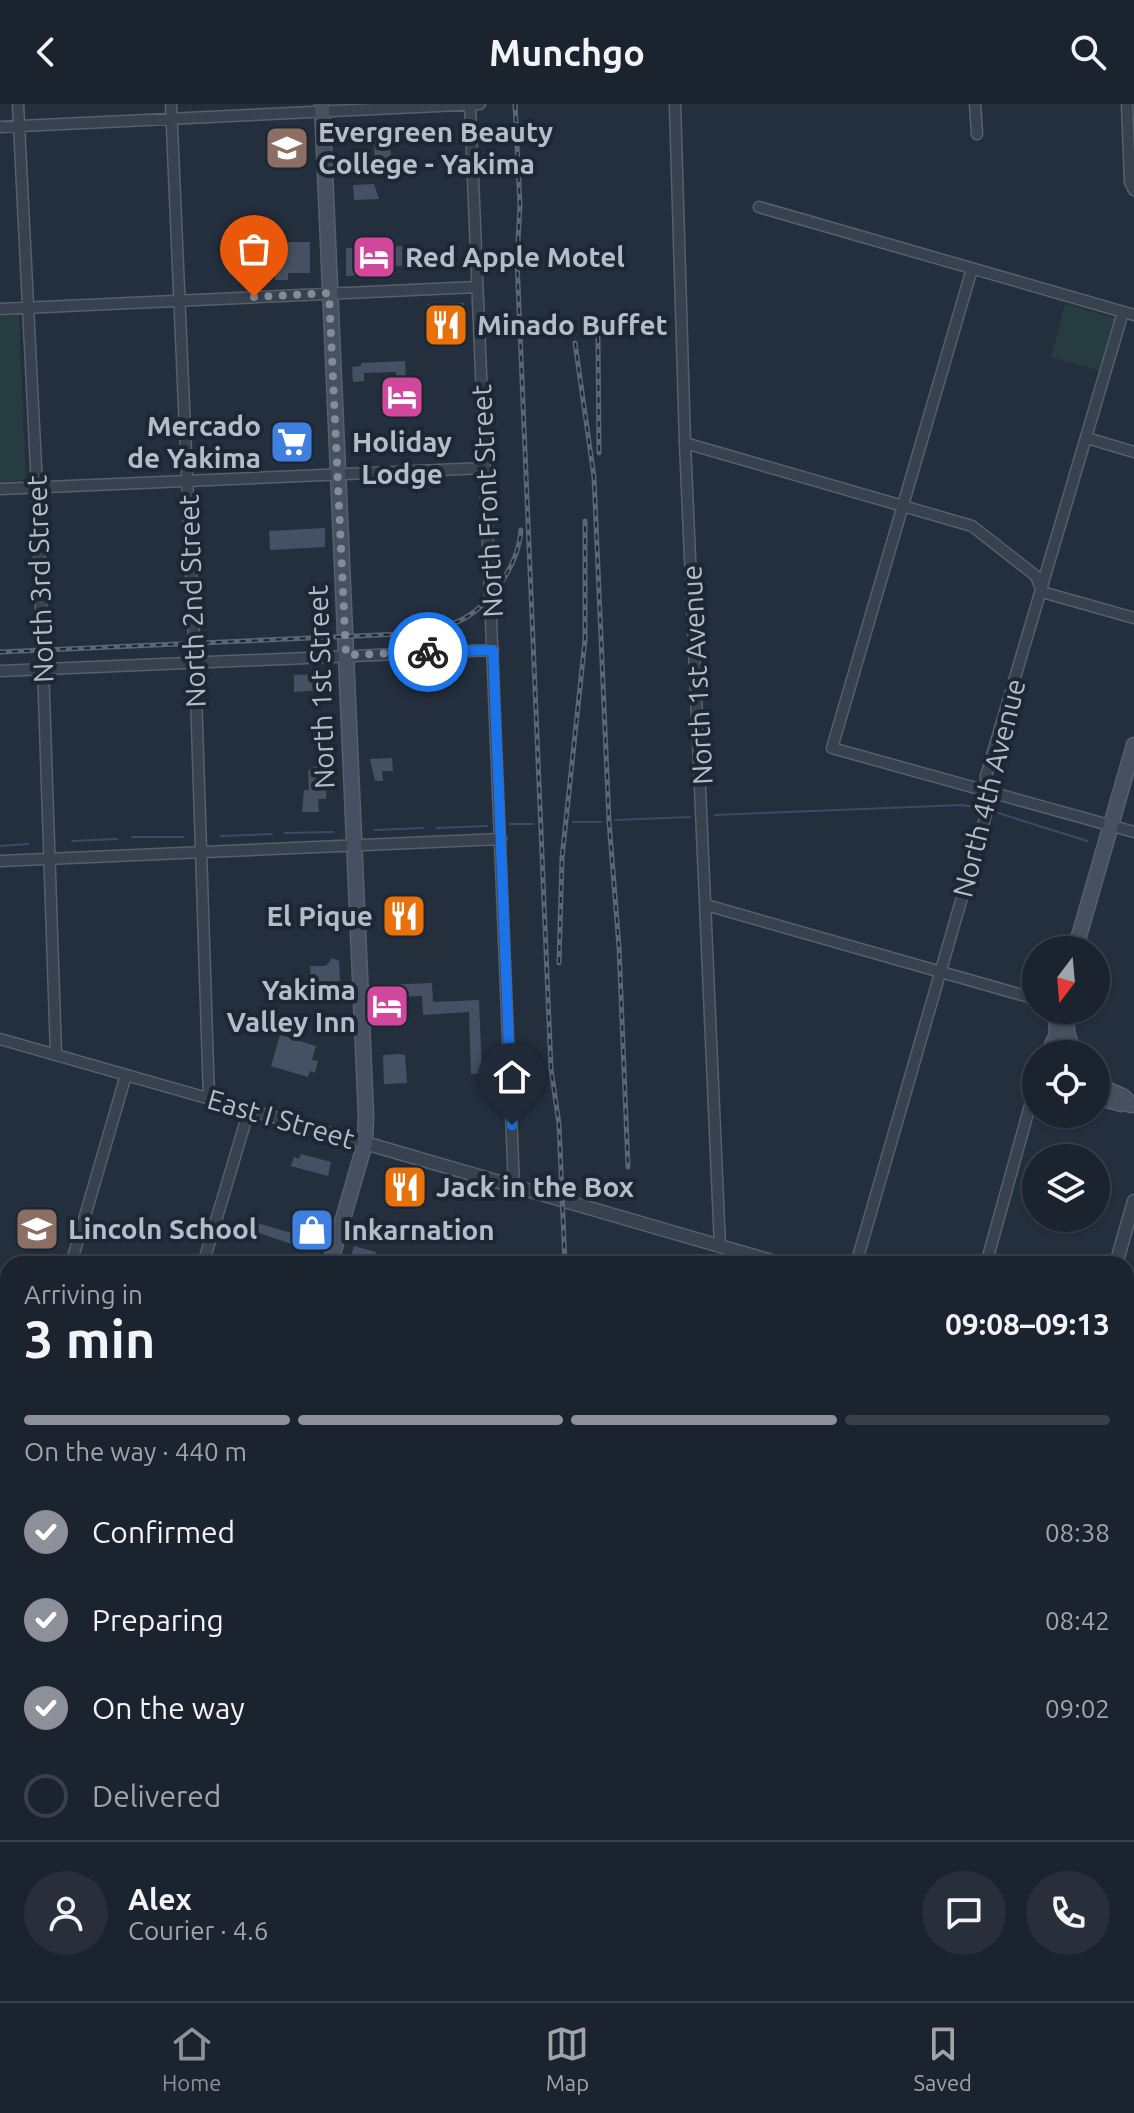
<!DOCTYPE html>
<meta charset="utf-8">
<style>
:root{--surface:#1b232e;--page:#282f3a;--text:#f1f3f6;--muted:#a0a4aa;--line:#39404a;--accent:#8c9099}
body{margin:0;font-family:Ubuntu,sans-serif;background:var(--page);color:var(--text);height:100vh;display:flex;flex-direction:column;font-size:30px;white-space:nowrap}
*{box-sizing:border-box;margin:0}
p{font-size:26px;color:var(--muted)}
.icon{flex:none;width:44px;height:44px;fill:none;stroke:currentColor;stroke-width:2;stroke-linecap:round;stroke-linejoin:round}
.map{position:relative;flex:1;overflow:hidden}
.side{position:absolute;left:0px;top:1152px;width:1134px;height:746px;display:flex;flex-direction:column;background:var(--surface);border-radius:24px 24px 0 0;box-shadow:0 2px 6px #0004,0 0 0 2px var(--line)}
.side>*{flex:none}
.needle{width:52px;rotate:196deg}
.buttons{position:absolute;left:1022px;top:832px;display:grid;gap:16px}
.buttons a{display:grid;place-items:center;width:88px;height:88px;border-radius:50%;background:var(--surface);box-shadow:0 2px 6px #0004,0 0 0 2px var(--line);font-size:40px}
.pin{position:absolute;display:grid;place-items:center;width:68px;height:68px;color:#fff;margin:-82px -34px;border-radius:50% 50% 50% 0;rotate:-45deg;box-shadow:0 0 8px #0007}
.pin .icon{rotate:45deg}
.courier{position:absolute;display:grid;place-items:center;width:80px;height:80px;margin:-40px;border:6px solid #1a73e8;border-radius:50%;background:#fff;color:#222;box-shadow:0 2px 10px #0007}
.head em{font-style:normal;font-weight:700}
.head div{display:flex;flex-direction:column-reverse}
.head{display:flex;align-items:center;justify-content:space-between;height:136px;padding:0 24px}
h1{font-size:52px;font-weight:700;line-height:60px}
.bar{display:grid;grid-template-columns:repeat(4,1fr);gap:12px 8px;align-content:center;height:96px;padding:0 24px}
.bar i{height:10px;border-radius:6px;background:var(--line)}
.bar .current{background:var(--accent)}
.bar p{grid-column:span 4}
.line{display:flex;align-items:center;gap:20px;padding:0 24px;border-top:2px solid var(--line)}
.line div{flex:1}
.round{display:grid;place-items:center;flex:none;width:84px;height:84px;border-radius:42px;background:var(--page)}
ol{padding:0 24px;list-style:none}
li{display:flex;align-items:center;gap:24px;height:88px}
li p{margin-inline-start:auto}
li .icon{padding:8px;border-radius:50%;background:var(--accent);color:#fff;stroke-width:4}
li:last-child{color:var(--muted)}
li i{width:44px;height:44px;border:4px solid var(--line);border-radius:50%}
header{display:flex;justify-content:space-between;align-items:center;height:104px;padding:0 24px;background:var(--surface);font-size:36px;font-weight:700}
.menu{display:flex;justify-content:space-around;align-items:center;height:112px;border-top:2px solid var(--line);background:var(--surface);font-size:22px;color:var(--muted)}
.menu a{display:grid;justify-items:center;gap:4px}
.menu .current{color:var(--accent)}
.map>svg:first-child{display:block}
.green{fill:#263c3f}
.lines{fill:none;stroke-linecap:round;stroke-linejoin:round}
.stream{stroke:#394c67;stroke-width:2}
.building{fill:#455162}
.minor-casing{stroke:#565f6c;stroke-width:13}
.tertiary-casing{stroke:#565f6c;stroke-width:15}
.secondary-casing{stroke:#565f6c;stroke-width:17}
.minor{stroke:#38414e;stroke-width:10}
.tertiary{stroke:#38414e;stroke-width:12}
.secondary{stroke:#465061;stroke-width:14}
.tram{stroke:#5a6575;stroke-width:2}
.rail-casing{stroke:#5a6575;stroke-width:5}
.rail{stroke:#1d2633;stroke-width:2;stroke-dasharray:6;stroke-linecap:butt}
.done{stroke:#828b98;stroke-width:8;stroke-dasharray:0 14.4}
.route{stroke:#1a73e8;stroke-width:10}
.labels{text-anchor:middle;stroke-width:8;stroke-linejoin:round;paint-order:stroke}
.poi-label{font-size:28px;font-weight:bold;fill:#b4bcc9;stroke:#1d2633;text-anchor:start}
.street-label{font-size:28px;fill:#b4bcc9;stroke:#1d2633}
</style>
<header><svg class="icon" aria-label="back" viewBox="0 0 24 24"><path d="M15 5l-7 7 7 7"/></svg>Munchgo<svg class="icon" aria-label="search" viewBox="0 0 24 24"><circle cx="10" cy="10" r="6"/><path d="M15 15l6 6"/></svg></header>
<div class="map">
<svg width="1134" height="1897" viewBox="0 0 1134 1897">
<rect width="100%" height="100%" fill="#242f3e"/>
<path class="green" d="M 1065,200 L 1115,214 L 1100,267 L 1051,253 Z
M 19,211 L 26,376 L 0,378 L 0,212 Z"/>
<g class="lines">
<path class="stream" d="M 995,708 L 1087,737
M 715,711 L 962,701 L 980,704
M 615,716 L 690,713
M 573,718 L 601,718
M 510,720 L 533,720
M 437,724 L 487,722
M 375,726 L 423,724
M 285,729 L 333,728
M 221,732 L 272,730
M 132,733 L 183,733
M 72,737 L 117,735
M 0,742 L 28,740"/>
</g>
<path class="building" d="M 390,36 L 392,73 L 375,73 L 374,37 Z
M 374,80 L 379,95 L 354,96 L 353,81 Z
M 263,138 L 310,138 L 310,169 L 288,169 L 288,176 L 275,176 L 275,170 L 263,170 Z
M 402,142 L 402,162 L 361,163 L 361,171 L 346,172 L 346,144 Z
M 464,199 L 465,240 L 432,241 L 428,200 Z
M 405,257 L 408,313 L 390,314 L 389,308 L 398,307 L 396,268 L 364,269 L 364,277 L 353,278 L 352,263 L 361,262 L 361,259 Z
M 387,337 L 388,350 L 366,351 L 365,338 Z
M 325,424 L 325,443 L 270,446 L 269,427 Z
M 321,570 L 321,574 L 325,574 L 326,582 L 321,582 L 322,586 L 294,588 L 294,571 Z
M 392,654 L 393,667 L 382,667 L 383,677 L 375,677 L 370,655 Z
M 317,661 L 327,666 L 326,695 L 318,695 L 319,708 L 302,708 L 304,686 L 309,686 L 308,667 Z
M 419,806 L 420,818 L 389,819 L 389,807 Z
M 332,854 L 339,857 L 340,877 L 337,877 L 337,881 L 311,882 L 310,862 L 326,862 Z
M 432,879 L 433,898 L 479,896 L 482,969 L 471,970 L 469,908 L 423,911 L 422,892 L 393,893 L 394,919 L 383,920 L 381,881 Z
M 280,931 L 316,942 L 312,956 L 318,957 L 315,969 L 310,967 L 308,973 L 271,962 Z
M 399,950 L 405,951 L 407,979 L 384,980 L 383,951 Z
M 301,1050 L 331,1058 L 328,1072 L 291,1062 L 294,1053 L 299,1055 Z
M 391,1071 L 423,1080 L 418,1095 L 387,1086 Z
M 250,1117 L 316,1136 L 312,1147 L 247,1125 Z
M 354,1142 L 376,1148 L 373,1160 L 350,1155 Z"/>
<g class="lines">
<g class="minor-casing">
<path id="minor" d="M 18,0 L 37,383 L 56,950
M 171,0 L 195,558 L 209,995
M 470,0 L 514,1082
M 675,0 L 685,339 L 720,1142
M 975,0 L 977,30
M 1127,0 L 1130,78 L 1134,86
M 0,23 L 480,0
M 759,103 L 1134,211
M 972,165 L 832,644 L 1134,728
M 0,205 L 477,183
M 1087,334 L 1134,348
M 685,339 L 972,422 L 1036,472 L 1042,488 L 1134,514
M 0,385 L 485,364
M 0,567 L 493,546
M 0,757 L 501,735
M 706,801 L 1036,895
M 0,935 L 365,1039
M 71,1160 L 126,971
M 203,1160 L 249,1006
M 856,1160 L 987,707 L 986,672 L 1123,208
M 986,1160 L 1036,980
M 1126,1260 L 1134,1262
M 0,1270 L 8,1273
M 1126,1383 L 1134,1386
M 0,1413 L 8,1384
M 1126,1520 L 1134,1523
M 0,1584 L 8,1586
M 157,1890 L 181,1897
M 252,1897 L 254,1890
M 380,1897 L 383,1890
M 905,1897 L 907,1890"/>
</g>
<g class="tertiary-casing">
<path id="tertiary" d="M 365,1039 L 782,1160
M 1116,1160 L 1134,1097
M 1126,1772 L 1134,1774"/>
</g>
<g class="secondary-casing">
<path id="secondary" d="M 322,0 L 366,1011 L 365,1039 L 330,1160
M 1075,846 L 1134,641
M 1066,906 L 1067,929 L 1074,950
M 1048,950 L 1057,930 L 1056,906
M 1096,980 L 1124,993 L 1131,1001
M 1096,993 L 1122,1000
M 118,1897 L 120,1890"/>
</g>
<use href="#minor" class="minor"/>
<use href="#tertiary" class="tertiary"/>
<use href="#secondary" class="secondary"/>
<path class="tram" d="M 899,1897 L 901,1890"/>
<g class="rail-casing">
<path id="rail" d="M 515,0 L 520,101 L 517,156 L 551,965 L 559,1020 L 565,1160
M 598,233 L 599,349
M 575,239 L 594,373 L 609,717 L 619,843 L 628,1063
M 0,548 L 423,529 C 436,524 453,521 465,514 C 494,497 519,458 521,426
M 559,859 L 562,754 L 585,536 L 585,417
M 1126,1501 L 1134,1503
M 593,1890 L 593,1897"/>
</g>
<use href="#rail" class="rail"/>
</g>
<g class="lines">
<path class="done" d="M 254,193 L 329,189 L 346,551 L 428,548"/>
<path class="route" d="M 428,548 L 493,546 L 512,1021"/>
</g>
<defs>
<g id="university-square" transform="scale(2.3)"><rect x="-9" y="-9" width="18" height="18" rx="4" fill="#8d6e63" stroke="#1d2633"/><path d="M0-5L7-2L0 1L-7-2ZM-4 1L0 2.5L4 1V4Q0 6-4 4Z" fill="#fff"/></g>
<g id="hotel-square" transform="scale(2.3)"><rect x="-9" y="-9" width="18" height="18" rx="4" fill="#d1479c" stroke="#1d2633"/><path d="M-6-4.5h1.5V1H6V5H4.5V3h-9V5H-6ZM-4 0a1.8 1.8 0 1 1 3.6 0ZM.5 0V-2.5h3Q6-2.5 6 0Z" fill="#fff"/></g>
<g id="restaurant-square" transform="scale(2.3)"><rect x="-9" y="-9" width="18" height="18" rx="4" fill="#e8710a" stroke="#1d2633"/><path d="M-5-6h1v4h1v-4h1v4h1v-4h1v5L-1.5 .5V6h-2V.5L-5-1ZM5-6V6H3V1.5H1.5Q1.5-4 5-6Z" fill="#fff"/></g>
<g id="supermarket-square" transform="scale(2.3)"><rect x="-9" y="-9" width="18" height="18" rx="4" fill="#3f7fe0" stroke="#1d2633"/><path d="M-6-5.5h2.5l.6 2H6L4.5 2H-2.5L-4.4-4H-6ZM-1.5 3.2a1.3 1.3 0 1 0 .1 0ZM3 3.2a1.3 1.3 0 1 0 .1 0Z" fill="#fff"/></g>
<g id="school-square" transform="scale(2.3)"><rect x="-9" y="-9" width="18" height="18" rx="4" fill="#8d6e63" stroke="#1d2633"/><path d="M0-5L7-2L0 1L-7-2ZM-4 1L0 2.5L4 1V4Q0 6-4 4Z" fill="#fff"/></g>
<g id="shop-square" transform="scale(2.3)"><rect x="-9" y="-9" width="18" height="18" rx="4" fill="#3f7fe0" stroke="#1d2633"/><path d="M-5-2.5h2.3a2.7 3.5 0 0 1 5.4 0H5L5.5 6h-11ZM-1.5-2.5h3a1.5 2.3 0 0 0-3 0Z" fill="#fff"/></g>
</defs>
<g fill-rule="evenodd">
<use href="#university-square" x="287" y="44"/>
<use href="#hotel-square" x="374" y="153"/>
<use href="#restaurant-square" x="446" y="221"/>
<use href="#hotel-square" x="402" y="293"/>
<use href="#supermarket-square" x="292" y="338"/>
<use href="#restaurant-square" x="404" y="812"/>
<use href="#hotel-square" x="387" y="902"/>
<use href="#restaurant-square" x="405" y="1083"/>
<use href="#school-square" x="37" y="1125"/>
<use href="#shop-square" x="312" y="1126"/>
</g>
<g class="labels">
<g class="poi-label">
<text x="318" y="38">Evergreen Beauty<tspan x="318" dy="32">College - Yakima</tspan></text>
<text x="405" y="163">Red Apple Motel</text>
<text x="477" y="231">Minado Buffet</text>
<text x="261" y="332" text-anchor="end">Mercado<tspan x="261" dy="32">de Yakima</tspan></text>
<text x="402" y="348" text-anchor="middle">Holiday<tspan x="402" dy="32">Lodge</tspan></text>
<text x="373" y="822" text-anchor="end">El Pique</text>
<text x="356" y="896" text-anchor="end">Yakima<tspan x="356" dy="32">Valley Inn</tspan></text>
<text x="436" y="1093">Jack in the Box</text>
<text x="68" y="1135">Lincoln School</text>
<text x="343" y="1136">Inkarnation</text>
</g>
<g class="street-label">
<text transform="translate(487 397) rotate(-93)" y="10">North Front Street</text>
<text transform="translate(40 475) rotate(-92)" y="10">North 3rd Street</text>
<text transform="translate(192 497) rotate(-92)" y="10">North 2nd Street</text>
<text transform="translate(697 571) rotate(-93)" y="10">North 1st Avenue</text>
<text transform="translate(321 583) rotate(-92)" y="10">North 1st Street</text>
<text transform="translate(989 684) rotate(-76)" y="10">North 4th Avenue</text>
<text transform="translate(281 1015) rotate(16)" y="10">East I Street</text>
</g>
</g>
</svg>
<div class="buttons">
<a><svg class="needle" viewBox="-14 -14 28 28"><path d="M0-13l5 13h-10z" fill="#e53935"/><path d="M0 13l5-13h-10z" fill="#a0a4aa"/></svg></a>
<a><svg class="icon" aria-label="locate" viewBox="0 0 24 24"><circle cx="12" cy="12" r="6"/><path d="M12 2v4M12 18v4M2 12h4M18 12h4"/></svg></a>
<a><svg class="icon" aria-label="layers" viewBox="0 0 24 24"><path d="M12 4l9 5-9 5-9-5zM3 14l9 5 9-5"/></svg></a>
</div>
<div class="pin" style="left:254px;top:193px;background:#ea580c"><svg class="icon" aria-label="bag" viewBox="0 0 24 24"><path d="M5 8h14l-1 12H6zM9 8a3 3 0 0 1 6 0"/></svg></div>
<div class="pin" style="left:512px;top:1021px;background:#1f2937"><svg class="icon" aria-label="home" viewBox="0 0 24 24"><path d="M3 11l9-7 9 7M6 9v11h12V9"/></svg></div>
<div class="courier" style="left:428px;top:548px"><svg class="icon" aria-label="bike" viewBox="0 0 24 24"><circle cx="6" cy="16" r="4"/><circle cx="18" cy="16" r="4"/><path d="M6 16l4-8h5l3 8M10 8l3 8H6M13 5h3"/></svg></div>
<section class="side">
<div class="head"><div><h1>3 min</h1><p>Arriving in</p></div><em>09:08–09:13</em></div>
<div class="bar"><i class="current"></i><i class="current"></i><i class="current"></i><i></i><p>On the way · 440 m</p></div>
<ol>
<li><svg class="icon" aria-label="check" viewBox="0 0 24 24"><path d="M5 12l5 5 9-10"/></svg>Confirmed<p>08:38</p></li>
<li><svg class="icon" aria-label="check" viewBox="0 0 24 24"><path d="M5 12l5 5 9-10"/></svg>Preparing<p>08:42</p></li>
<li><svg class="icon" aria-label="check" viewBox="0 0 24 24"><path d="M5 12l5 5 9-10"/></svg>On the way<p>09:02</p></li>
<li><i></i>Delivered</li>
</ol>
<div class="line" style="height:144px"><a class="round"><svg class="icon" aria-label="person" viewBox="0 0 24 24"><circle cx="12" cy="8" r="4"/><path d="M4 21q1-7 8-7t8 7"/></svg></a><div><b>Alex</b><p>Courier · 4.6</p></div><a class="round"><svg class="icon" aria-label="chat" viewBox="0 0 24 24"><path d="M4 5h16v11H9l-5 4z"/></svg></a><a class="round"><svg class="icon" aria-label="phone" viewBox="0 0 24 24"><path d="M5 4h4l2 5-3 2q2 4 5 5l2-3 5 2v4C11 20 4 13 5 4z"/></svg></a></div>
</section>
</div>
<nav class="menu">
<a class="current"><svg class="icon" aria-label="home" viewBox="0 0 24 24"><path d="M3 11l9-7 9 7M6 9v11h12V9"/></svg>Home</a>
<a><svg class="icon" aria-label="map" viewBox="0 0 24 24"><path d="M3 6l6-2 6 2 6-2v14l-6 2-6-2-6 2zM9 4v14M15 6v14"/></svg>Map</a>
<a><svg class="icon" aria-label="saved" viewBox="0 0 24 24"><path d="M7 4h10v16l-5-4-5 4z"/></svg>Saved</a>
</nav>
